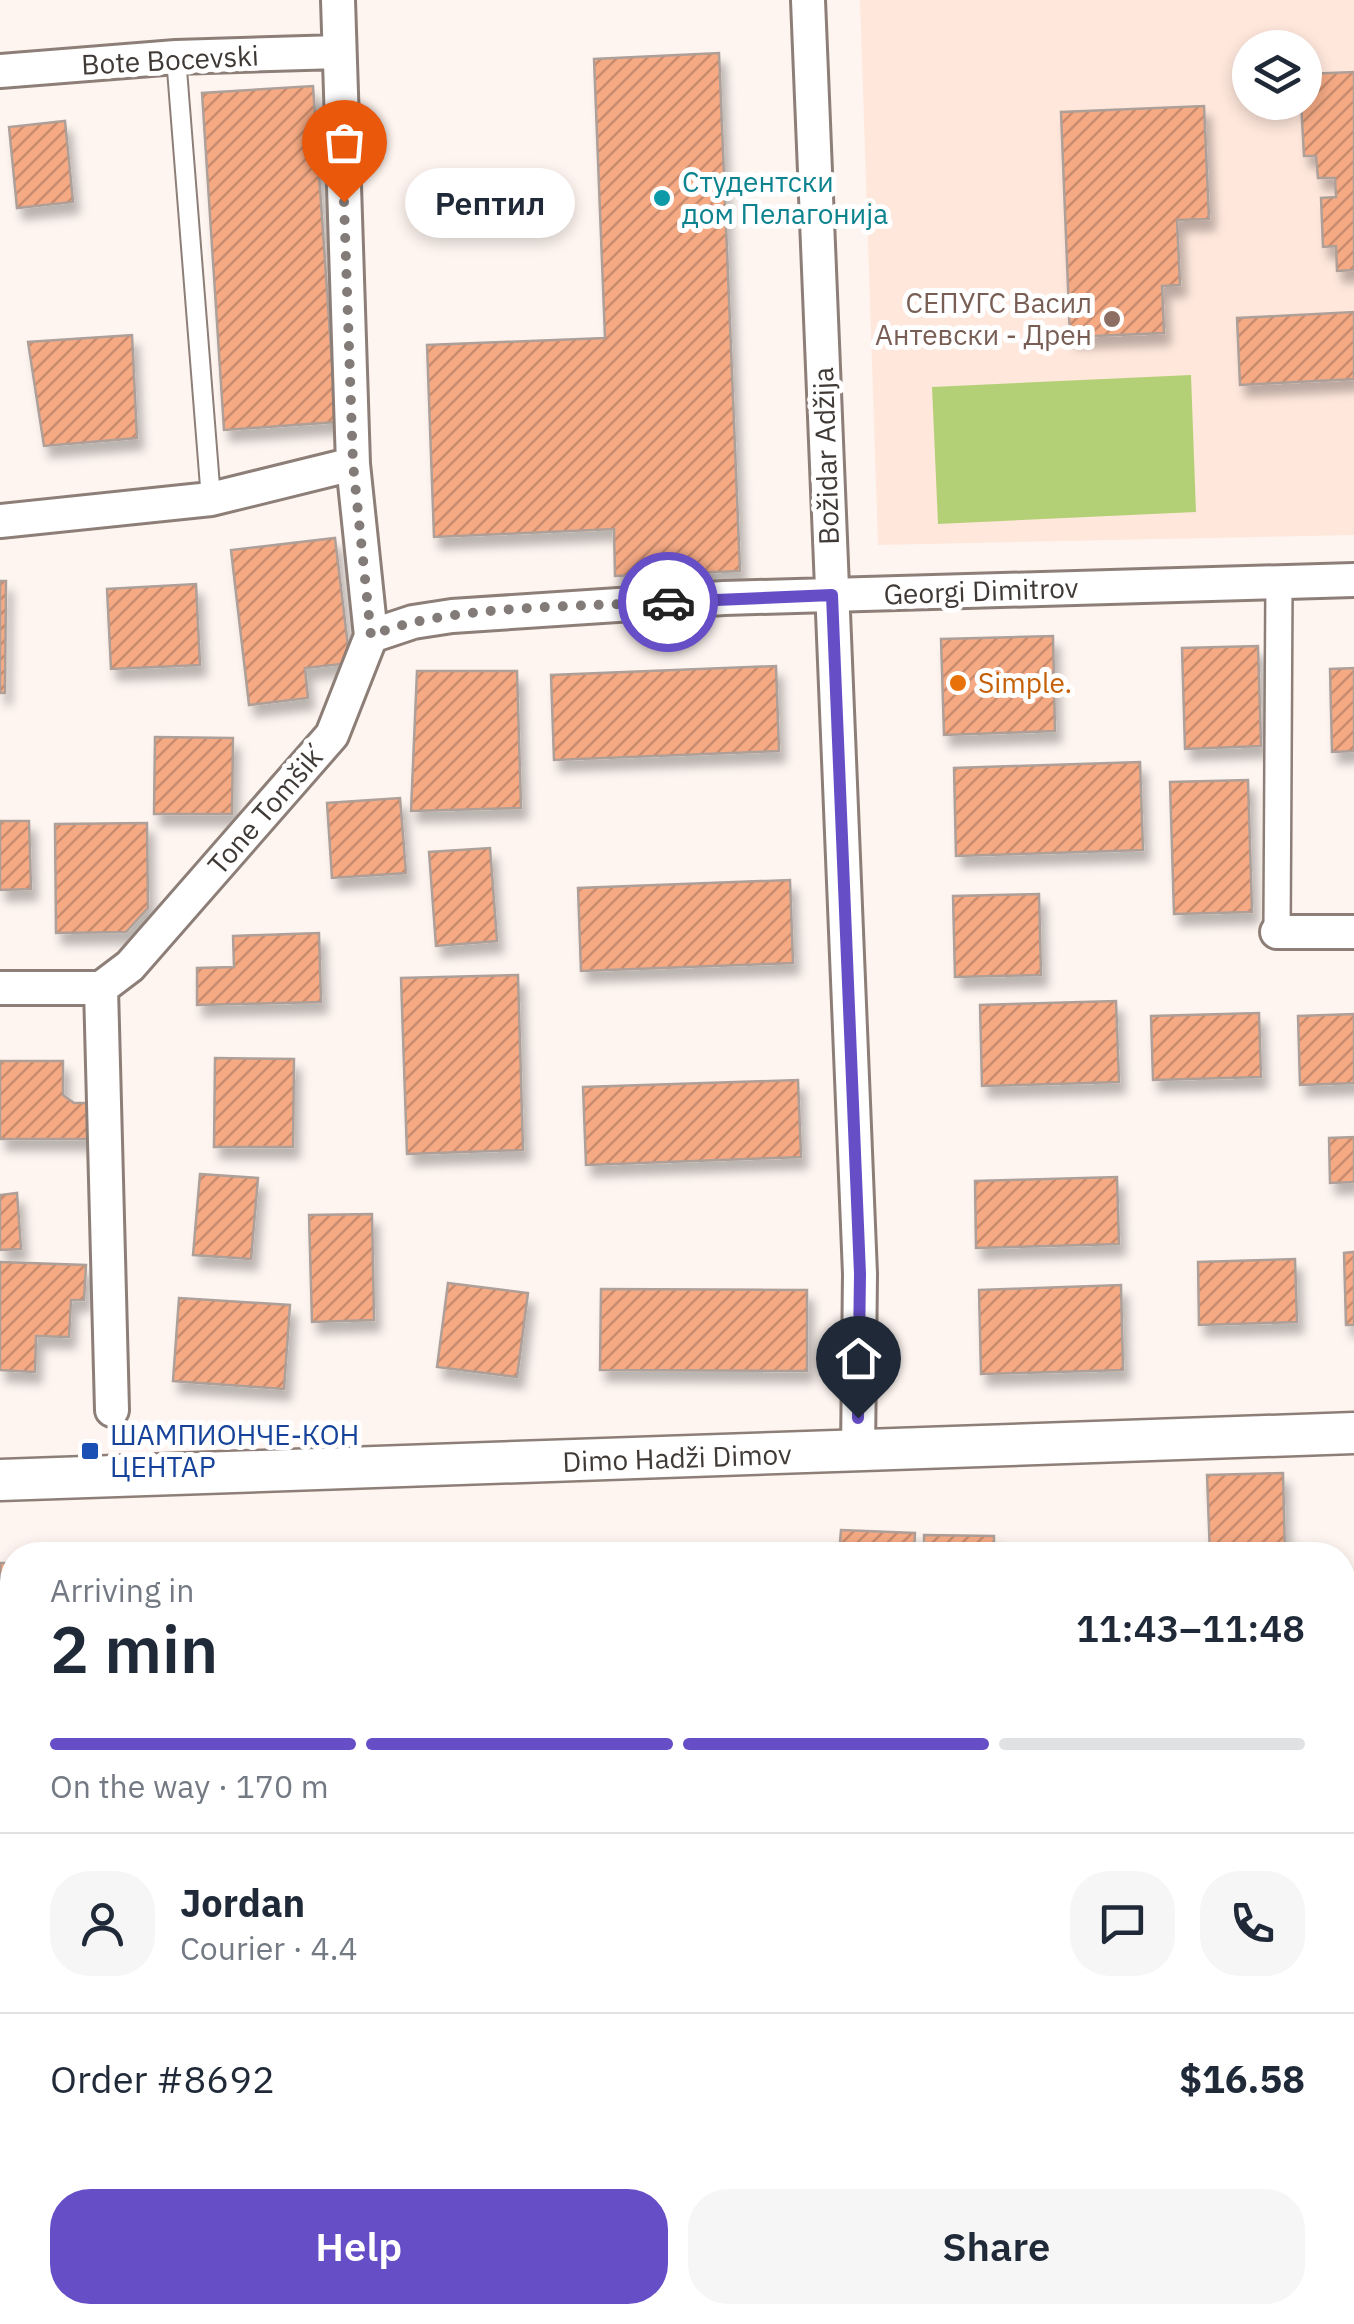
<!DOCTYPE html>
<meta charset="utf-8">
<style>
:root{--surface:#fff;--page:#f6f6f7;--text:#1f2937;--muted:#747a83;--line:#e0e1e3;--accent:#664ec7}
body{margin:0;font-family:"IBM Plex Sans",sans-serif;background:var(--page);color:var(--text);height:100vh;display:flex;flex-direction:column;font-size:38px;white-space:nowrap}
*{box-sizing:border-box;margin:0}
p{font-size:32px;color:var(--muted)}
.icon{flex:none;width:55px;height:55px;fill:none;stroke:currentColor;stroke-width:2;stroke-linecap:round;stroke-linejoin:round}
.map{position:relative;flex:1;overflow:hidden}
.details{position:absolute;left:0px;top:1542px;width:1355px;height:782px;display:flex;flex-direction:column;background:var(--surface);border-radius:40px 40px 0 0;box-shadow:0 5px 15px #0003}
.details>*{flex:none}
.fabs{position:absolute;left:1232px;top:30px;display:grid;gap:20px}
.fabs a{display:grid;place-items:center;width:90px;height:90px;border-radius:50%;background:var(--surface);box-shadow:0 5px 15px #0003;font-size:50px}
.pin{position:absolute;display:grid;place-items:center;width:85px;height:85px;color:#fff;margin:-102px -42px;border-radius:50% 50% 50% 0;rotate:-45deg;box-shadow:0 0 10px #0007}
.pin .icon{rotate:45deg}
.courier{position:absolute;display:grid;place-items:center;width:100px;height:100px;margin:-50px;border:8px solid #664ec7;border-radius:50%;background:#fff;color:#222;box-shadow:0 2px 12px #0007}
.bubble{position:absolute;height:70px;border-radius:35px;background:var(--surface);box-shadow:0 5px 15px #0003;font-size:32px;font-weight:600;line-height:70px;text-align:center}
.head em{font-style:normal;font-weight:600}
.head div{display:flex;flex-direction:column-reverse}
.head{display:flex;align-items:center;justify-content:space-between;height:170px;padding:0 50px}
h1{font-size:65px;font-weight:600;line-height:75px}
.bar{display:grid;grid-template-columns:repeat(4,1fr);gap:15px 10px;align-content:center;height:120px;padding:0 50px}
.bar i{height:12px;border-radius:8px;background:var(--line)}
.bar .active{background:var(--accent)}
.bar p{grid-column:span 4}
.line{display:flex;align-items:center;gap:25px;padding:0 50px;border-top:2px solid var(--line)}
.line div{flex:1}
.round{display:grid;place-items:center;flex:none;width:105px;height:105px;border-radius:40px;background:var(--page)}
.button{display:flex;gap:20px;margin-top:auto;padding:20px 50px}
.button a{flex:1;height:115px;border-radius:40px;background:var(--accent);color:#fff;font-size:40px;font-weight:600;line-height:115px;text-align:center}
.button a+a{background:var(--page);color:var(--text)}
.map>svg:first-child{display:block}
.built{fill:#ffe7dc;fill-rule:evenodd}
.green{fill:#b4d076}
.building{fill:url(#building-hatch);stroke:#ae9f98;stroke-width:2.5;filter:url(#shadow)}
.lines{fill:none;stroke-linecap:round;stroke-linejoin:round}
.service-casing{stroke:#8d7f78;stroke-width:22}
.pedestrian-casing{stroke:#8d7f78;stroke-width:30}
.minor-casing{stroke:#8d7f78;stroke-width:38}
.tertiary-casing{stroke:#8d7f78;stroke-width:45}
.service{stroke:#fff;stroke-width:18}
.pedestrian{stroke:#fff;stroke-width:25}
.minor{stroke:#fff;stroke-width:32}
.tertiary{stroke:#fff;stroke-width:40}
.done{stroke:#827b78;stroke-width:10;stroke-dasharray:0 18}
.route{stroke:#664ec7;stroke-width:12}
.culture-dot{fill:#0f9aa8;stroke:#fff;stroke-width:4}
.education-dot{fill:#8d6e63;stroke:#fff;stroke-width:4}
.food-dot{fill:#e8710a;stroke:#fff;stroke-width:4}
.transit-dot{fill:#1a4fb4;stroke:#fff;stroke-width:4}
.labels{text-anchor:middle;stroke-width:10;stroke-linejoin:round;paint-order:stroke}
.street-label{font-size:28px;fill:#403a37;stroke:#fff}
.culture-label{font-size:28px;fill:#0d838f;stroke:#fff;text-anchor:start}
.education-label{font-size:28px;fill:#785e54;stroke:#fff;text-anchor:end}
.food-label{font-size:28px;fill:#c56008;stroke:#fff;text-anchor:start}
.transit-label{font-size:28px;fill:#164399;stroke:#fff;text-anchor:start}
</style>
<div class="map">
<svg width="1354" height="2324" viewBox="0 0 1354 2324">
<defs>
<pattern id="building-hatch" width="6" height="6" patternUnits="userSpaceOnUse" patternTransform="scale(2.5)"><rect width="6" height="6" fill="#f5aa84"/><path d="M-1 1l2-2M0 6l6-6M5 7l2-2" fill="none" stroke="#c88b6d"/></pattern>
<filter id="shadow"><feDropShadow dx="6" dy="11" stdDeviation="5" flood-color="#0004"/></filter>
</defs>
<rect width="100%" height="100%" fill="#fef5f0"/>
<path class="built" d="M 860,0 L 1354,0 L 1354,535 L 878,545 ZM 1250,48 L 1305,48 L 1305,102 L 1250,102 Z"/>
<path class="green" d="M 1191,375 L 1196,512 L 938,524 L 932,387 Z"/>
<path class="building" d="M 719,53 L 740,571 L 615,576 L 614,529 L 434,537 L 427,345 L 605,338 L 594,59 Z
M 1354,72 L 1354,270 L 1337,271 L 1336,246 L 1323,247 L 1321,198 L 1336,197 L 1335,178 L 1318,178 L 1316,156 L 1304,156 L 1301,102 L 1305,102 L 1305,74 Z
M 313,86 L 336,422 L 224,430 L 202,93 Z
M 1204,106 L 1209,219 L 1177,220 L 1180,285 L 1162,286 L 1164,333 L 1070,337 L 1061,112 Z
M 65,121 L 73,202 L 17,208 L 9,127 Z
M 1354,312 L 1354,379 L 1240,385 L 1237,318 Z
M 132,335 L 137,438 L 44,446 L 28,342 Z
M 335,538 L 350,663 L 305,668 L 308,698 L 249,705 L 231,550 Z
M 0,581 L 6,581 L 5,693 L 0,693 Z
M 196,584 L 200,665 L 111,669 L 107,589 Z
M 1053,636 L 1055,731 L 944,735 L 941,639 Z
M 1258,646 L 1261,746 L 1185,749 L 1182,648 Z
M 776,666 L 779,751 L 554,760 L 551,675 Z
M 1354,668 L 1354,751 L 1332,752 L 1330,669 Z
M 417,671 L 517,671 L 521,808 L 411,811 Z
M 155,737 L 233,738 L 232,814 L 154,814 Z
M 1140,762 L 1143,850 L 956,856 L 954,768 Z
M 1248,780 L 1252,912 L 1174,914 L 1170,782 Z
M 400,798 L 406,873 L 332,878 L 327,803 Z
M 0,821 L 29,821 L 31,889 L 0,890 Z
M 147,823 L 148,908 L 126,932 L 56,933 L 55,824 Z
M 490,848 L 497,941 L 436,946 L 429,852 Z
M 790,880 L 793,963 L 581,971 L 578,888 Z
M 1039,894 L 1041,975 L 955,977 L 953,896 Z
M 319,933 L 321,1002 L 197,1005 L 197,968 L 234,967 L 233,936 Z
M 518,975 L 523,1150 L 407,1154 L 401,978 Z
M 1116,1001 L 1119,1082 L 982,1086 L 980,1005 Z
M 1259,1013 L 1261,1077 L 1153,1080 L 1151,1016 Z
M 1354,1014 L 1354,1083 L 1300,1085 L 1298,1016 Z
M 215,1058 L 294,1059 L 293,1147 L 214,1147 Z
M 0,1061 L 63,1061 L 63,1095 L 74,1103 L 91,1103 L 90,1139 L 0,1139 Z
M 798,1080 L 801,1157 L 586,1165 L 583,1087 Z
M 1354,1137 L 1354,1182 L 1330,1183 L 1329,1138 Z
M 200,1174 L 258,1178 L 251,1259 L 193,1255 Z
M 1117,1177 L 1119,1244 L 976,1248 L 975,1181 Z
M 17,1193 L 21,1249 L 0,1250 L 0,1195 Z
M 372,1214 L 374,1320 L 312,1322 L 309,1215 Z
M 1354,1252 L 1354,1325 L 1346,1325 L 1344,1253 Z
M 1295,1259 L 1297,1322 L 1199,1325 L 1198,1262 Z
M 0,1262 L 86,1265 L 84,1300 L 71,1300 L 69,1337 L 36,1336 L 35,1372 L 0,1370 Z
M 448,1283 L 528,1293 L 517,1377 L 437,1367 Z
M 1121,1285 L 1123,1370 L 981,1374 L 979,1290 Z
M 601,1289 L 807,1290 L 807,1371 L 600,1370 Z
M 179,1298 L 290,1305 L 284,1389 L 173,1381 Z
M 1283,1473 L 1285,1555 L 1210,1555 L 1207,1475 Z
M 841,1530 L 915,1533 L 914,1555 L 839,1555 Z
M 924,1535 L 994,1536 L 994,1555 L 924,1555 Z
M 0,1563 L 12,1563 L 12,1642 L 0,1642 Z
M 4,2004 L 12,2004 L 12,2120 L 7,2121 L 8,2141 L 0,2142 L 0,2052 L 7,2052 Z
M 391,2312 L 492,2312 L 492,2324 L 391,2324 Z
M 1193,2312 L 1230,2312 L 1224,2324 L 1206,2324 Z
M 1253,2312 L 1339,2312 L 1341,2315 L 1331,2324 L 1263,2324 Z"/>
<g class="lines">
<g class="service-casing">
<path id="service" d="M 176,57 L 211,499"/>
</g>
<g class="pedestrian-casing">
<path id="pedestrian" d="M 1277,932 L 1279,583"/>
</g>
<g class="minor-casing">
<path id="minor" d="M 808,0 L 860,1274 L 858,1451
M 0,71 L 176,57 L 339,52
M 0,521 L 211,499 L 353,464
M 371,636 L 413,622 L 452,616 L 724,598 L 1354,580
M 1277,932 L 1354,932
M 0,988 L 101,988
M 112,1410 L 101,988 L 130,966 L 332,735 L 371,636 L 353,464 L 338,0
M 1342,2015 L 1354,2017
M 0,2204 L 12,2204
M 1342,2219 L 1354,2222"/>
</g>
<g class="tertiary-casing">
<path id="tertiary" d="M 0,1480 L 1354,1433"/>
</g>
<use href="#service" class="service"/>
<use href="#pedestrian" class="pedestrian"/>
<use href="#minor" class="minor"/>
<use href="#tertiary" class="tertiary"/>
</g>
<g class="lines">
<path class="done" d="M 344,202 L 353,464 L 371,636 C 443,604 586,607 668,602"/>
<path class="route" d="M 668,602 L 832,595 L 860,1274 L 858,1418"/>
</g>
<circle class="culture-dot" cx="662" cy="198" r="10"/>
<circle class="education-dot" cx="1112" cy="319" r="10"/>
<circle class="food-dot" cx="958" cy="683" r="10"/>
<rect class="transit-dot" x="80" y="1441" width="20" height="20" rx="5"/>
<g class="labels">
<g class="street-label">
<text transform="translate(170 60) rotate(-3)" y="10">Bote Bocevski</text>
<text transform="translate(826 456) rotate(-92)" y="10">Božidar Adžija</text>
<text transform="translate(981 591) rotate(-2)" y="10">Georgi Dimitrov</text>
<text transform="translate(265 811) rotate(-49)" y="10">Tone Tomšiḱ</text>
<text transform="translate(677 1458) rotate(-2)" y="10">Dimo Hadži Dimov</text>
</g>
<g class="culture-label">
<text x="682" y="192">Студентски<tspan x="682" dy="32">дом Пелагонија</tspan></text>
</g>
<g class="education-label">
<text x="1092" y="313">СЕПУГС Васил<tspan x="1092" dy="32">Антевски - Дрен</tspan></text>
</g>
<g class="food-label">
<text x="978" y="693">Simple.</text>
</g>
<g class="transit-label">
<text x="110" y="1445">ШАМПИОНЧЕ-КОН<tspan x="110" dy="32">ЦЕНТАР</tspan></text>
</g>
</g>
</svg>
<div class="fabs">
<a><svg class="icon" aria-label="layers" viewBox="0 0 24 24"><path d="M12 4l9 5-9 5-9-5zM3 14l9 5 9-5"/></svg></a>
</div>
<div class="pin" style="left:344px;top:202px;background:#ea580c"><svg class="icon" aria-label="bag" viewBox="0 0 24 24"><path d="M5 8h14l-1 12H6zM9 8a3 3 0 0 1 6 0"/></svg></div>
<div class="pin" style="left:858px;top:1418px;background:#1f2937"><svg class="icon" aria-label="home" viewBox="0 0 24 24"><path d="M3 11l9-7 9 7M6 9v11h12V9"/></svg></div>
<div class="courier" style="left:668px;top:602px"><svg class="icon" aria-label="car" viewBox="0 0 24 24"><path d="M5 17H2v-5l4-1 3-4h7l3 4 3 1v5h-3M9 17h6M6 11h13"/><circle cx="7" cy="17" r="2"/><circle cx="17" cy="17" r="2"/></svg></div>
<div class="bubble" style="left:405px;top:168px;width:170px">Рептил</div>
<section class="details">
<div class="head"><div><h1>2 min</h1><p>Arriving in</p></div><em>11:43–11:48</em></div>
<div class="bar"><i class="active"></i><i class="active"></i><i class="active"></i><i></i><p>On the way · 170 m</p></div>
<div class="line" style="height:180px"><a class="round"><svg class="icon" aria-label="person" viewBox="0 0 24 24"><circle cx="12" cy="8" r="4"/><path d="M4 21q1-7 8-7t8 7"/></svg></a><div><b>Jordan</b><p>Courier · 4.4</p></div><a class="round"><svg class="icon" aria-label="chat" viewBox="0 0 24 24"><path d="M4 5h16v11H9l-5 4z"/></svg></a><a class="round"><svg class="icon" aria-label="phone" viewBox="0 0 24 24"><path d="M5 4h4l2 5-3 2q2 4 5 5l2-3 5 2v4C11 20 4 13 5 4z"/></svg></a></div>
<div class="line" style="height:130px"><div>Order #8692</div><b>$16.58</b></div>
<div class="button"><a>Help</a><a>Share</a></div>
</section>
</div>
